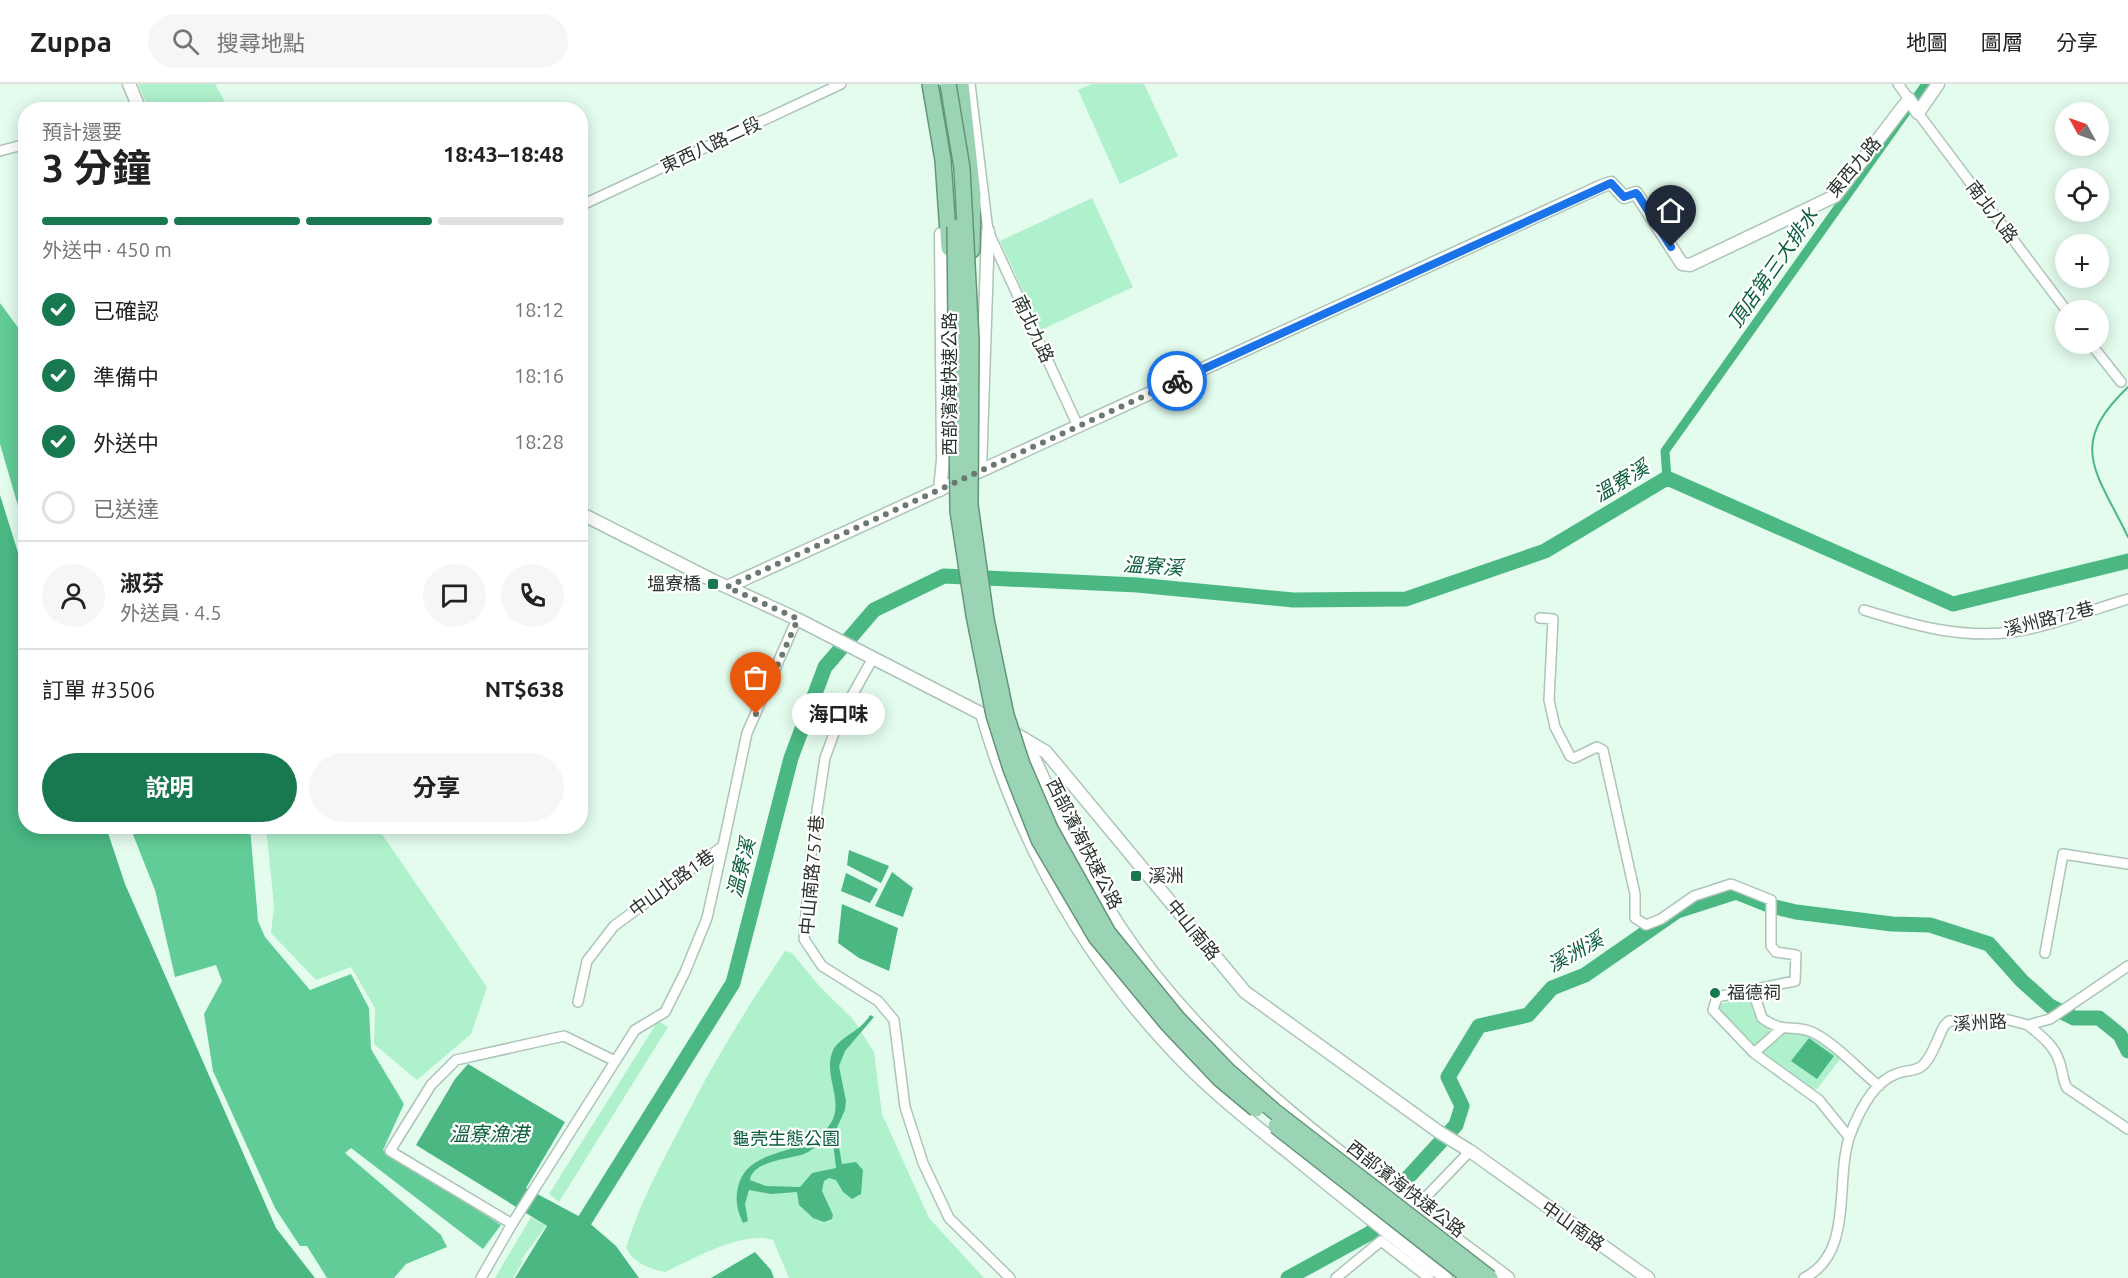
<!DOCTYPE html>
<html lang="zh-TW">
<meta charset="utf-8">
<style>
:root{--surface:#fff;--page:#f6f6f6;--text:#222;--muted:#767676;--line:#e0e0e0;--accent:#187951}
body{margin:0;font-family:Ubuntu,"Noto Sans TC",sans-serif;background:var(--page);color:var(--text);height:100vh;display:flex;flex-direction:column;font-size:22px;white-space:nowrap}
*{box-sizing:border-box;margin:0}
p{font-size:20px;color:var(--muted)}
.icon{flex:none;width:33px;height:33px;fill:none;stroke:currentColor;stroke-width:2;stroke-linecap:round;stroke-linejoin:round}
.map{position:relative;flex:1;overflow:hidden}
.sheet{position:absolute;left:18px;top:18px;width:570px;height:732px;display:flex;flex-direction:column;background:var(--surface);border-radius:24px;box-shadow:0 3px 15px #0003}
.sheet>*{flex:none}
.needle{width:39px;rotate:310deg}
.buttons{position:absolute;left:2055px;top:18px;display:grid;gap:12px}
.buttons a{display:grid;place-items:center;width:54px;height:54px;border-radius:50%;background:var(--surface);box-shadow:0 3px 15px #0003;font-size:30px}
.pin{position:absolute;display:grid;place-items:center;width:51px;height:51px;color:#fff;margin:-62px -26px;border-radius:50% 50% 50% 0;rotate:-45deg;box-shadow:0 0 6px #0007}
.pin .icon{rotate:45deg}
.courier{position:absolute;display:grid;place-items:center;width:60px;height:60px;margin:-30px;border:4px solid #1a73e8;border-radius:50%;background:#fff;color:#222;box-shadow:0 2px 8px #0007}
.bubble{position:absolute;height:42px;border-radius:21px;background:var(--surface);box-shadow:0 3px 15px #0003;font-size:20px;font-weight:700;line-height:42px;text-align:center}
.head em{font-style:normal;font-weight:700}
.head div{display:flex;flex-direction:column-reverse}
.head{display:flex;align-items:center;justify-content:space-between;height:102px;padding:0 24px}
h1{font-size:39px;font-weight:700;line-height:45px}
.bar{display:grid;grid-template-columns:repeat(4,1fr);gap:9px 6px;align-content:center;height:72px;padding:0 24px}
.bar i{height:8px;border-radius:4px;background:var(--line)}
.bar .current{background:var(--accent)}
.bar p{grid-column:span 4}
.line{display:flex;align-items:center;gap:15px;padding:0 24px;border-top:2px solid var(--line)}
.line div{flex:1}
.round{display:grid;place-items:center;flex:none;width:63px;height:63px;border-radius:32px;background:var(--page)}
ol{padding:0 24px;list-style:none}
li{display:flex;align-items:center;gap:18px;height:66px}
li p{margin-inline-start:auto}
li .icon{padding:6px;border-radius:50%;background:var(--accent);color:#fff;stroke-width:4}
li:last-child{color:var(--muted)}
li i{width:33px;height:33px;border:3px solid var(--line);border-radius:50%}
.primary-button{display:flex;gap:12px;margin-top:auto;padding:12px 24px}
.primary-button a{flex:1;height:69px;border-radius:36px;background:var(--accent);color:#fff;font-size:24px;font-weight:700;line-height:69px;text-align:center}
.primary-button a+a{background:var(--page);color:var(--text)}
header{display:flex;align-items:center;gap:36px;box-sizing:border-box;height:84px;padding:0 30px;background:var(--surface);border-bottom:2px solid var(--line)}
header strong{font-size:28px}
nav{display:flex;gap:33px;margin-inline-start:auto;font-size:21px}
.search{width:420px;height:54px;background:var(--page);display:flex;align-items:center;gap:15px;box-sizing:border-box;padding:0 21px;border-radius:33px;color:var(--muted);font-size:22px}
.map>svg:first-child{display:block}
.green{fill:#aff1cc}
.forest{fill:#61cc97}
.water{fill:#4bb884;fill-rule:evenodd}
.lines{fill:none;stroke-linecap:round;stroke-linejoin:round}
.stream{stroke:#4bb884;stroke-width:2}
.canal{stroke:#4bb884;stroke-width:9}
.river{stroke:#4bb884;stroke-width:15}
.minor-casing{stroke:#adc4b7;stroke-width:12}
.tertiary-casing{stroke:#adc4b7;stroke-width:15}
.trunk-casing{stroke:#639579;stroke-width:18}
.minor{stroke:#fff;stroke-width:9}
.tertiary{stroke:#fff;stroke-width:12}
.trunk{stroke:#9ad4b4;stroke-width:15}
.trunk-bridge-casing{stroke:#639579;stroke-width:18;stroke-linecap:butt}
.trunk-bridge{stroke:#9ad4b4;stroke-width:15}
.done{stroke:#6b7970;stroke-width:6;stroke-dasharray:0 10.8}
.route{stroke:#1a73e8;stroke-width:8}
.poi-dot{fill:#187951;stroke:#fff;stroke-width:2}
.labels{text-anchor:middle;stroke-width:4.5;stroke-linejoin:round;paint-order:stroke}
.street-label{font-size:18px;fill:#2a332d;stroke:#fff}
.poi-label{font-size:18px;fill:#2a332d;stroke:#fff;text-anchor:start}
.park-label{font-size:18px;fill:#065d3c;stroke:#fff}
.water-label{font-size:20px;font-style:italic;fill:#0a5f3d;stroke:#fff}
</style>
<header>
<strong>Zuppa</strong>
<div class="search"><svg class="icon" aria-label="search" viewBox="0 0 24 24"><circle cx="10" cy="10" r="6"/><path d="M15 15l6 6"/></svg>搜尋地點</div>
<nav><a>地圖</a><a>圖層</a><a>分享</a></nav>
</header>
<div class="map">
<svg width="2128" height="1194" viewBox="0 0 2128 1194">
<rect width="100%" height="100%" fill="#e3fced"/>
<path class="green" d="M 138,0 L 215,0 L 229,25 L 149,25 Z
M 1092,0 L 1144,0 L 1178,72 L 1120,100 L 1078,6 Z
M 1092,114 L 1133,203 L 1041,246 L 1000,157 Z
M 266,743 L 377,743 L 487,903 L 471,950 L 417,996 L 374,960 L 375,924 L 351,883 L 316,896 L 271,849 L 274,822 Z
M 785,867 L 792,869 L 820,903 L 853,935 L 874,968 L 882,1030 L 929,1134 L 984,1194 L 789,1194 L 773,1156 C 743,1146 693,1175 665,1188 C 648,1184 635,1180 626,1164 C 641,1114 667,1069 691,1023 C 719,968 751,918 785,867 Z
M 1752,913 L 1753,928 L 1771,948 L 1804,948 L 1841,974 L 1817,1005 C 1800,1008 1733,942 1718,927 L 1719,920 Z
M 658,937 L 668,943 L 559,1118 L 549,1110 Z
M 531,1133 L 546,1142 L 521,1176 L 523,1177 L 513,1194 L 495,1194 Z"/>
<path class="forest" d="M 0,219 L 25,253 L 25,446 L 0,360 Z
M 130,743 L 250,743 L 258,837 L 265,853 L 310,906 L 351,890 L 369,924 L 371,965 L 404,1020 L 383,1066 L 501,1141 L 483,1165 L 351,1064 L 345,1069 L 441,1151 L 447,1163 L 406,1180 L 394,1194 L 327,1194 L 307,1162 L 300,1162 L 275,1124 L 213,987 L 204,930 L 222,897 L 216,881 L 175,893 L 155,806 Z"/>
<path class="water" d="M 0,411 L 25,491 L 26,742 L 106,743 L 125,800 L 276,1144 L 315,1194 L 0,1194 Z
M 849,766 L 889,782 L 881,799 L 847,781 Z
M 892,788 L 913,804 L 903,833 L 875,822 Z
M 846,789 L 878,805 L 870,819 L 841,807 Z
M 842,820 L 898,844 L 889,887 L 859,874 L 838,859 Z
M 870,931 L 874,933 L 845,967 L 839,982 L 846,1017 L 845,1026 L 836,1046 L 842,1080 L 856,1078 L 863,1086 L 861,1110 L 852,1115 L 843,1108 L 836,1096 L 829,1094 L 824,1097 L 822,1107 L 833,1131 L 832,1135 L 824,1138 L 813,1134 L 799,1121 L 797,1108 L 771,1110 L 749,1106 L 745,1120 L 748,1137 L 743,1139 C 737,1127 735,1116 738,1103 C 748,1059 811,1075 832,1037 C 843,1016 824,992 832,969 C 837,953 861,948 870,931 ZM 832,1050 L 836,1084 L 812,1089 L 800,1103 L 766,1102 L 750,1096 C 752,1077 790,1075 804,1070 C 814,1066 823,1056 832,1050 Z
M 1809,954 L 1834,972 L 1817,995 L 1791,977 Z
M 468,980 L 565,1038 L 526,1104 L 586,1136 L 616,1162 L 639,1194 L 515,1194 L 547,1142 L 416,1061 L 455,995 Z
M 755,1168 L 771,1186 L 774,1194 L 711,1194 Z"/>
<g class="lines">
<path class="stream" d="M 2128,303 C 2066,362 2097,388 2128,453"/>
<path class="canal" d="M 1667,394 L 1665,367 L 1926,0"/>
<path class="river" d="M 575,1152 L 733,899 L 791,674 L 825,583 L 874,526 L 944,492 L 1137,501 L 1293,516 L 1406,515 L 1545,467 L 1667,394 L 1953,520 L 2128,477
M 1288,1194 L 1372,1148 L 1403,1099 L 1456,1041 L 1462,1022 L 1448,993 L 1479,942 L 1528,931 L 1552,904 L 1585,891 L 1677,827 L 1736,808 L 1771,822 L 1796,828 L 1892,840 L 1930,841 L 1989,860 L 2022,897 L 2050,922 L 2074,934 L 2099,934 L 2120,951 L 2128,967"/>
<g class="minor-casing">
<path id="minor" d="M 970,0 L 988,147 L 1078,342
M 1898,0 L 1909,15
M 1918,29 L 2066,226
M 0,67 L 26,60
M 580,122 L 841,0
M 2091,260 L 2121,298
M 1864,526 C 1912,541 1961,555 2013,548 C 2051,542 2091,526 2128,515
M 1540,534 L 1553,535 L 1549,616 L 1555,643 L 1570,672 L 1574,674 L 1597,663 L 1603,666 L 1635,810 L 1635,834 L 1646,841 L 1661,835 L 1694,812 L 1731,800 L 1771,816 L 1771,862 L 1776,868 L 1796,871 L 1795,897 L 1717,913 L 1713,926 L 1754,969 L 1819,1016 L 1849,1053
M 873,574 L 840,633 L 825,674 L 812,760 L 804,855 L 822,882 L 878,917 L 894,936 L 905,1023 L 923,1079 L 949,1134 L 1010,1194
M 2045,869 L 2063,770 L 2128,780
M 1753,907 L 1762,934 C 1785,951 1794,939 1814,949 C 1836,960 1860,987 1879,1002
M 578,918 L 587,877 L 614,842 L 723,762 L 747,649 L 797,535
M 2028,941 C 2040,951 2054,961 2059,977 C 2063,986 2062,995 2067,1004 L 2128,1045
M 1754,969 L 1781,945
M 1423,1116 L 1470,1067
M 512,1140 L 390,1067 L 431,1001 L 456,976 L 564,952 L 615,977
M 481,1194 L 512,1140 L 635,946 L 665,928 L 685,888 L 707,834 L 723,762
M 1336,1194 L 1381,1157 L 1429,1194
M 1804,1194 C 1855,1169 1834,1096 1850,1051 C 1858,1030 1873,998 1896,990 C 1904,986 1915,988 1922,982 C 1932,974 1938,953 1944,942 L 1949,937 L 2005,935 L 2028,941 L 2050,935 L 2128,882"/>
</g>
<g class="tertiary-casing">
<path id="tertiary" d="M 129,0 L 140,26
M 980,386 L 988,147
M 940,406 L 943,376 L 941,150
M 580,429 L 712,496 L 797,535 L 982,630 L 1046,668 L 1245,908 L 1439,1048 L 1470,1067 L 1648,1194
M 727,503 L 1602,102 L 1611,99 L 1624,113 L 1636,109 L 1682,180 L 1690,181 L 1835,112 L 1909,15 L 1918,29 L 1938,0
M 982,630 C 1018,753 1077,862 1164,957 C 1202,1000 1248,1036 1293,1072 C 1343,1113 1394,1154 1446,1194
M 1025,655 C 1055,718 1081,783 1119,842 C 1215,989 1370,1090 1508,1194"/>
</g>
<g class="trunk-casing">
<path id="trunk" d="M 930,0 L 943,76 L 949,164
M 961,0 L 973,111 L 972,166"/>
</g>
<use href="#minor" class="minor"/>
<use href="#tertiary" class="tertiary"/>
<use href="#trunk" class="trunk"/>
<g class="trunk-bridge-casing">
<path id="trunk-bridge" d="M 948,0 L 962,84 L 971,256 L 970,421 L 986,535 L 1006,631 L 1022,680 L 1050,745 L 1108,849 L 1177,934 L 1228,987 L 1274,1027 L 1490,1194
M 955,143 L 958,427 L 974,531 L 994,631 L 1011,685 L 1039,756 L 1096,853 L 1167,939 L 1220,995 L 1256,1025
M 1276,1042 L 1470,1194"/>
</g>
<use href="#trunk-bridge" class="trunk-bridge"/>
</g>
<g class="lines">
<path class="done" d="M 756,630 L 798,535 L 727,503 L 1177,297"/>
<path class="route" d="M 1177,297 L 1611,99 L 1624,113 L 1636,109 L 1638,111 L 1671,163"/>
</g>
<g class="poi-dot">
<rect x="707" y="494" width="12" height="12" rx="3"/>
<rect x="1130" y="786" width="12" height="12" rx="3"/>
<circle cx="1715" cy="909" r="6"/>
</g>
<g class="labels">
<g class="street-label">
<text transform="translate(711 61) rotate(-25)" y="6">東西八路二段</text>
<text transform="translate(1854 83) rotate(-50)" y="6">東西九路</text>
<text transform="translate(1992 128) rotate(53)" y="6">南北八路</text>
<text transform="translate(1033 245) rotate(65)" y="6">南北九路</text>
<text transform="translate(950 300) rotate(-90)" y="6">西部濱海快速公路</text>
<text transform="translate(2049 535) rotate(-14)" y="6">溪州路72巷</text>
<text transform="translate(1084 760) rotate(63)" y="6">西部濱海快速公路</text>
<text transform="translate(812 791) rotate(-85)" y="6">中山南路757巷</text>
<text transform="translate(672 799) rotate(-36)" y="6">中山北路1巷</text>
<text transform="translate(1193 846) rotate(51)" y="6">中山南路</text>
<text transform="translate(1980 939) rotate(-3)" y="6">溪州路</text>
<text transform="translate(1406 1105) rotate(38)" y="6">西部濱海快速公路</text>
<text transform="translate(1573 1142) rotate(35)" y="6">中山南路</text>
</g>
<g class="poi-label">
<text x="701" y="506" text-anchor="end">塭寮橋</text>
<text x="1148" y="798">溪洲</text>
<text x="1727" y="915">福德祠</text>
</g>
<g class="park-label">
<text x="786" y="1061">龜壳生態公園</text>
</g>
<g class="water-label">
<text transform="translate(1773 184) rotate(-55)" y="7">頂店第三大排水</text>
<text transform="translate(1621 397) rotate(-31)" y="7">溫寮溪</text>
<text transform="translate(1153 482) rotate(4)" y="7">溫寮溪</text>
<text transform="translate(741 784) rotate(-76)" y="7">溫寮溪</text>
<text transform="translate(1575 868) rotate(-29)" y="7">溪洲溪</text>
<text x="489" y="1057">溫寮漁港</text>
</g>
</g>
</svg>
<div class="buttons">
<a><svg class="needle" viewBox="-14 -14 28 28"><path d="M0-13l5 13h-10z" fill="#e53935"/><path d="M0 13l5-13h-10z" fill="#767676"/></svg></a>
<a><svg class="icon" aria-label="locate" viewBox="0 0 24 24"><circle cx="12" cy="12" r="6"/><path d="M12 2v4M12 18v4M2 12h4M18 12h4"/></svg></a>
<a>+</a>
<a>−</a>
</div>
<div class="pin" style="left:756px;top:630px;background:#ea580c"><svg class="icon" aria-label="bag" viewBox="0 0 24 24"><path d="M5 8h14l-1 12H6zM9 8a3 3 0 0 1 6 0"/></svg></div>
<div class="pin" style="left:1671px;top:163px;background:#1f2937"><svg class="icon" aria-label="home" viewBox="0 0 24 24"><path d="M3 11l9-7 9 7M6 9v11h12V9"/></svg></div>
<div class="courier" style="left:1177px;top:297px"><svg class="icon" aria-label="bike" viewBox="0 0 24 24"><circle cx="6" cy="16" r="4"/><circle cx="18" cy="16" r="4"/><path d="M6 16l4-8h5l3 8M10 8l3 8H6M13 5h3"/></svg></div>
<div class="bubble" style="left:792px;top:609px;width:93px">海口味</div>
<section class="sheet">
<div class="head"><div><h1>3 分鐘</h1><p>預計還要</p></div><em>18:43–18:48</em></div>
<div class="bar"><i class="current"></i><i class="current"></i><i class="current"></i><i></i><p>外送中 · 450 m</p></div>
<ol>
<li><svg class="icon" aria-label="check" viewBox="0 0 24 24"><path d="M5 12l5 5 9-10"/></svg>已確認<p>18:12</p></li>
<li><svg class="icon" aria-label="check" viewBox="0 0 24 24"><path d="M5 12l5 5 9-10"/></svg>準備中<p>18:16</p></li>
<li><svg class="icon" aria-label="check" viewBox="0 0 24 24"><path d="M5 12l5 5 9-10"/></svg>外送中<p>18:28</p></li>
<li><i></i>已送達</li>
</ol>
<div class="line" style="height:108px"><a class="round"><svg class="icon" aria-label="person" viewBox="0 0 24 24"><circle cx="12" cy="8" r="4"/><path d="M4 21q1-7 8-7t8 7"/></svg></a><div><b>淑芬</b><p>外送員 · 4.5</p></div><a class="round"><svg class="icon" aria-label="chat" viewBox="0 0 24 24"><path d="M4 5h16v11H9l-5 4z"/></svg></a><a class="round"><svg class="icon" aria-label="phone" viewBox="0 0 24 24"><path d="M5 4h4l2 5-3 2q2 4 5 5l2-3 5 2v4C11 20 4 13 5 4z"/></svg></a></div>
<div class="line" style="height:78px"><div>訂單 #3506</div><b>NT$638</b></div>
<div class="primary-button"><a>說明</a><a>分享</a></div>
</section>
</div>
